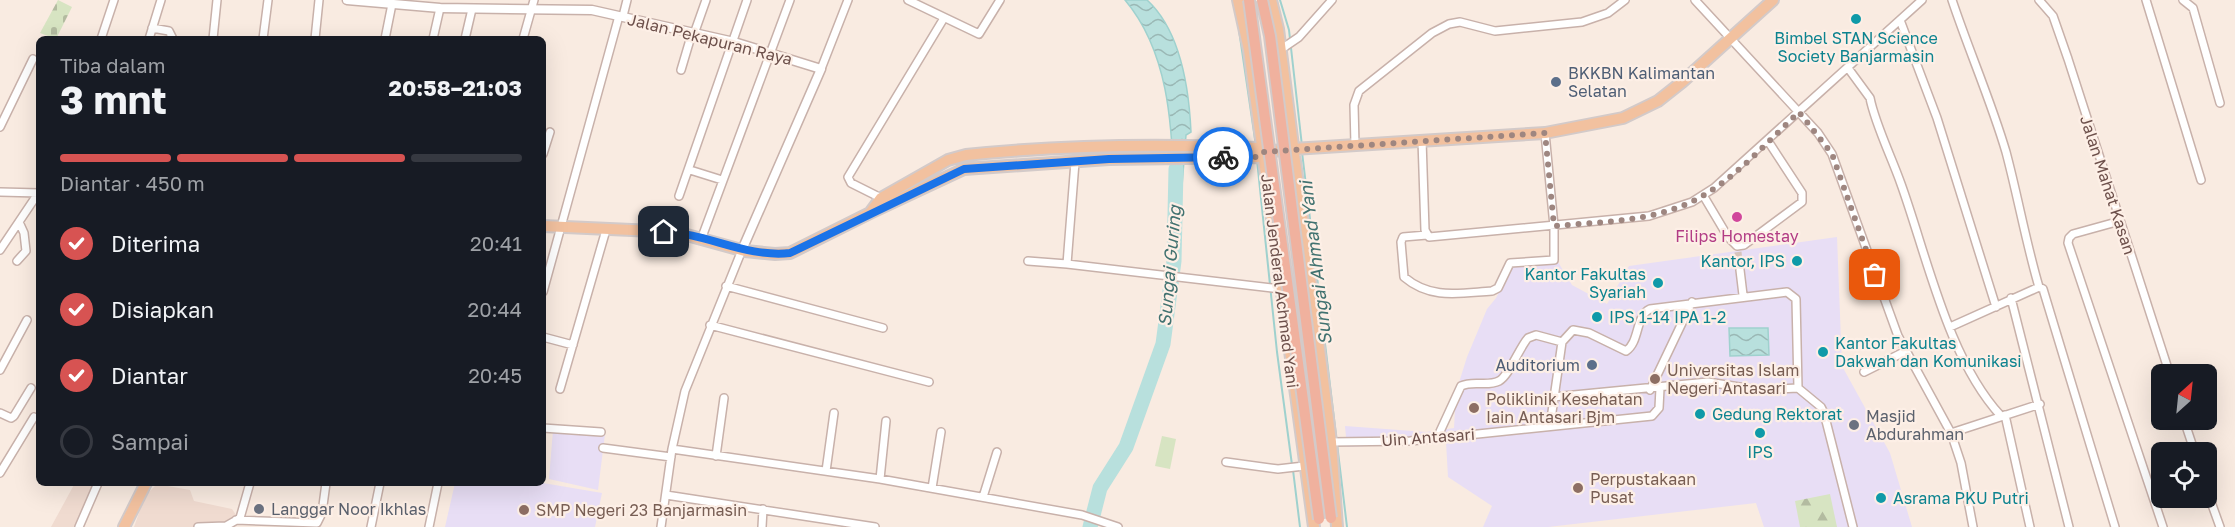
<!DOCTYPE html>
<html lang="id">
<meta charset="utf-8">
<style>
:root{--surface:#171b24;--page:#20242c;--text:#f1f3f6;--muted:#9ea1a6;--line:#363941;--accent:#d75352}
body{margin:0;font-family:"Golos Text",sans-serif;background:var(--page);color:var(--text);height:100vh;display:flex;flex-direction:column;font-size:22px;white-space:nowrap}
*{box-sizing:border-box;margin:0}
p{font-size:20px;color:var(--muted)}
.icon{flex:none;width:33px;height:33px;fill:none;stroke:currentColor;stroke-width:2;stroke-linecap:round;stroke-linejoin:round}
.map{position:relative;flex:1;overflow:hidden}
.details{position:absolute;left:36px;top:36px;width:510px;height:450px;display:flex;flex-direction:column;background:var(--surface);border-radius:9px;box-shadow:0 6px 24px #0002}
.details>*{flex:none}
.needle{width:39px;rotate:27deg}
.tools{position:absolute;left:2151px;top:364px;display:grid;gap:12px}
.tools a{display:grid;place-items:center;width:66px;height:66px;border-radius:9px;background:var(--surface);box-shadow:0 6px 24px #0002;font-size:30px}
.pin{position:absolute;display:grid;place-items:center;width:51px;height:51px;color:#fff;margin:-26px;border-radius:12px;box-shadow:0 3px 9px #0006}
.courier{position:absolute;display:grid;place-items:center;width:60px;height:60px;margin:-30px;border:4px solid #1a73e8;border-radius:50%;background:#fff;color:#222;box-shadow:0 2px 8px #0007}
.headline em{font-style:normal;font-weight:700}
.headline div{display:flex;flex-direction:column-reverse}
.headline{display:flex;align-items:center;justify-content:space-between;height:102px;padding:0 24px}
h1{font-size:39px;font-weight:700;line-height:45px}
.bar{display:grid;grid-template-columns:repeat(4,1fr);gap:9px 6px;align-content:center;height:72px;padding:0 24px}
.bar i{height:8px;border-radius:4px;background:var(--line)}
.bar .selected{background:var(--accent)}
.bar p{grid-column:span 4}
ol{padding:0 24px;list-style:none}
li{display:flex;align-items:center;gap:18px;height:66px}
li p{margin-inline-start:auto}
li .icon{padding:6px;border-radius:50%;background:var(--accent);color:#fff;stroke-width:4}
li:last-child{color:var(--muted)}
li i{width:33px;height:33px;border:3px solid var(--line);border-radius:50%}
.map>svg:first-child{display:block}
.residential{fill:#f0dbd0}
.education{fill:#e8def5}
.forest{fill:url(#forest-firs)}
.cemetery{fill:url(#cemetery-stones)}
.pitch{fill:#d7e4c2}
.water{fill:url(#water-waves);stroke:#9fd1ce;stroke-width:1.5}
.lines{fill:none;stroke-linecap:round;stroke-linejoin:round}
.stream{stroke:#9fd1ce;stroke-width:2}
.river{stroke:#b8e0dd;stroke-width:15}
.minor-tunnel{stroke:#d6c4bc;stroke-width:7;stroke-dasharray:7 3.5;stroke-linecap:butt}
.minor-casing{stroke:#c8b1aa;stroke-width:10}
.tertiary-casing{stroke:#c8b1aa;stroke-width:11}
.primary-casing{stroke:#d3cac9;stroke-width:14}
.minor{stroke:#fff;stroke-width:7}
.tertiary{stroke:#fff;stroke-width:8}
.primary{stroke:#f2c19f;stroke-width:10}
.trunk-bridge-casing{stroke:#d3cac9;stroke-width:14;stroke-linecap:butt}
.trunk-bridge{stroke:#f0b19e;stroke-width:10}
.done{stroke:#9e8680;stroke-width:6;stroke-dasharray:0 10.8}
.route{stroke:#1a73e8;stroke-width:8}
.culture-dot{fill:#0f9aa8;stroke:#fdefe6;stroke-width:2}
.service-dot{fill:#5c6f8a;stroke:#fdefe6;stroke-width:2}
.hotel-dot{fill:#d1479c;stroke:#fdefe6;stroke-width:2}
.education-dot{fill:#8d6e63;stroke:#fdefe6;stroke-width:2}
.worship-dot{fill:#6b7280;stroke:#fdefe6;stroke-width:2}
.labels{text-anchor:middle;stroke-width:4.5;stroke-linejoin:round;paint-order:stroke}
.culture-label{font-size:16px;fill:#0d838f;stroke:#fdefe6;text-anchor:start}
.street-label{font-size:16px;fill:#6d504b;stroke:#fdefe6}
.service-label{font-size:16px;fill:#4e5e75;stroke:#fdefe6;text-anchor:start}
.hotel-label{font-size:16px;fill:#b23c85;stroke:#fdefe6}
.education-label{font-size:16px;fill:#785e54;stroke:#fdefe6;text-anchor:start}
.worship-label{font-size:16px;fill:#5b616d;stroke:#fdefe6;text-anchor:start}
.water-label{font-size:18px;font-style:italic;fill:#417270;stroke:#fdefe6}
</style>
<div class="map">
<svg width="2235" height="527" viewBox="0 0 2235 527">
<defs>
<pattern id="forest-firs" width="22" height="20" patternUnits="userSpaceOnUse" patternTransform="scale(1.5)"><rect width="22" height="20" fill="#d7e4c2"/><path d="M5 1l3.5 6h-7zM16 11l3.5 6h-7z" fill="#b3bba0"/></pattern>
<pattern id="cemetery-stones" width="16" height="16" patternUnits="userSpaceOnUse" patternTransform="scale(1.5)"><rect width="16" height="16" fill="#d7e4c2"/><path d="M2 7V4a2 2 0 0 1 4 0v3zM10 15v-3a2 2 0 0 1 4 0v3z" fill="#b3bba0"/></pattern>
<pattern id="water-waves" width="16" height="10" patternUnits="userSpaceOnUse" patternTransform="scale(1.5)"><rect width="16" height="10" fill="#b8e0dd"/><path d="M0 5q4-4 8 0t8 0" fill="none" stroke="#9ab8b5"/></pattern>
</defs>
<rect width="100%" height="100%" fill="#f9ebe1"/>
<path class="residential" d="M 75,483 L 98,483 L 78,527 L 51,527 Z
M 162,485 L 190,490 L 194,501 L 232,509 L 236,515 L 225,522 L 225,527 L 134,527 L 145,496 L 155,486 Z"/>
<path class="education" d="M 1837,237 L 1842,366 L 1890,453 L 1912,527 L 1764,527 L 1756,503 L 1548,527 L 1483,527 L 1492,506 L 1448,477 L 1446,442 L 1347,447 L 1345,426 L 1426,432 L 1454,428 L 1456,392 L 1467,357 L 1487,309 L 1496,298 L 1514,264 L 1558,262 L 1572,285 L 1607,304 L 1629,266 Z
M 553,430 L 605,434 L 598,490 L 549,479 Z
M 455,483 L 543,483 L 602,493 L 595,527 L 445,527 Z"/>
<path class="forest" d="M 1830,494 L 1837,527 L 1800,527 L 1795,501 Z"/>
<path class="cemetery" d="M 58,0 L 72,7 L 56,39 L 40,33 Z"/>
<path class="pitch" d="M 1162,436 L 1176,439 L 1170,469 L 1155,466 Z"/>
<path class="water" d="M 1125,0 L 1147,0 C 1181,31 1189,88 1191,132 L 1186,135 L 1182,186 L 1174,187 C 1172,123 1168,51 1125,0 Z
M 1729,328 L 1768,328 L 1769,355 L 1730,356 Z"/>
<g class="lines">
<path class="stream" d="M 1280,0 L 1289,30 L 1302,146
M 1239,30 L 1256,146
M 1302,152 L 1347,527
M 1257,160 L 1277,352 L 1292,465
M 1293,470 L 1300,527"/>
<path class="river" d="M 1090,527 L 1100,488 L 1126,447 L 1163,344 L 1174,261 L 1176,169"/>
<path class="minor-tunnel" d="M 1738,252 L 1740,270"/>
<g class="minor-casing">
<path id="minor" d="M 908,0 L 979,34 L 1000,0
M 1695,0 L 1818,133 L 1832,154 L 1898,336 L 1951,433 L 1961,463 L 1973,527
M 1952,0 C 1969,51 1991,101 2006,152 C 2018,197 2026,243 2039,287 L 2043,289 L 2115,527
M 2039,0 L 2053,16 L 2068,59 L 2170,375
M 2146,0 L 2201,180
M 2183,0 L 2193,8 L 2220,103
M 623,16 L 627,0
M 1900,20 L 1937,118 L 1996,307
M 152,28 L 169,31 L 173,39
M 694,34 L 706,0
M 101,39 L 114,0
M 149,39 L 161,0
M 213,39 L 217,0
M 263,39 L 268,0
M 315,39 L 319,0
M 385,39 L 392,4
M 433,39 L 440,8
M 465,39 L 472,9
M 523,39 L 534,0
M 1280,50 L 1299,37 L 1332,0
M 1848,68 L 1870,98 C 1875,124 1892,158 1901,184 C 1927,256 1948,359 2001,416
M 821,69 L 848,0
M 681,70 L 692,33
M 0,127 L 33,59
M 1422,140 L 1425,230 L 1429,237 L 1649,216 L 1692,202 L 1714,188 L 1922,0
M 1355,145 L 1354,105 L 1359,91 L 1432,33 L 1449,24 L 1460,22 L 1495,31 L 1582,22 L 1608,13 L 1625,0
M 543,154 L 550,132
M 1075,162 L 1067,264 L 1280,289
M 690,170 L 722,180
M 0,192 L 39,193
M 1703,195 L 1728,237 L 1737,246 L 1744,245 L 1802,202 L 1802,193 L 1768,141
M 679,196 L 747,0
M 881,198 L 851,183 L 848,177 L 944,18
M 2120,221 L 2073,234 L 2069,238 L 2068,243 L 2163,527
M 1427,235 L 1403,237 L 1401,242 L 1404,277 C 1431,300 1460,293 1492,291 L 1498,288 L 1510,263 L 1554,260 L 1554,226 L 1545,133
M 702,237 L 790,0
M 0,250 L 39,192
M 17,261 L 26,251 L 24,233 L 19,222
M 1028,261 L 1067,264
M 1740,270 L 1743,295
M 726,286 L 883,328
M 543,292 L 619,16
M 2011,298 L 2069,527
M 710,325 L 929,382
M 1950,327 L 2039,287
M 543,337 L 573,345
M 0,370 L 27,320
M 1864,372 L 1906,351
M 560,389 L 606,230
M 1650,390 L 1692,302
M 1553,397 L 1708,382 L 1758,390 L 1798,388
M 0,413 L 11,418 L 14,416 L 31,388
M 2005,415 L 2030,527
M 2184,420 L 2195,453
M 1550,426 L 1562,342 L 1573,330 L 1589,333 L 1626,351 C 1640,342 1635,316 1650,309 L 1787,292 L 1796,299 L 1798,388 L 1821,407 L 1824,413 L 1853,527
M 543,428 L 601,432
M 1951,433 L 2040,404
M 1437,438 L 1461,386 C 1473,380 1487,387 1499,381 C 1509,376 1519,348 1528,338 L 1536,335 L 1562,342
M 1331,442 L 1410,441 L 1652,416 L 1659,408 L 1660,388
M 603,448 L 671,457
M 672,449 L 880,479 L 1082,515 L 1118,527
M 716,456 L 724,398
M 1226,462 L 1278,469 L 1304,466
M 826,471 L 834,413
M 0,473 L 34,417
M 880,479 L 886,421
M 932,488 L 941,432
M 2206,488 L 2220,527
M 666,495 L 875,527
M 983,497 L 997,452
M 236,520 L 317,523 L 322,513 L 326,483
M 79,527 L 98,483
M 198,527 L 226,526 L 240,518 L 250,483
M 371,527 L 380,483
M 429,527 L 438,483
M 661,527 L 672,449 L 685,391 L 742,250
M 762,527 L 763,509"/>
</g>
<g class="tertiary-casing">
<path id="tertiary" d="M 347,0 L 440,8 L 592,10 L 734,42 L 821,69 L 742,250"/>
</g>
<g class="primary-casing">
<path id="primary" d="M 1238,0 L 1249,50 L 1314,527
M 1271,0 L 1278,29 L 1331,442 L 1337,527
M 870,213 L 964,169 L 1109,159 L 1258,157 L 1263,152 L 1293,149 L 1545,133 L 1623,118 L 1658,101 L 1682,82 L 1773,0
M 543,226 L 676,232 L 745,251 L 775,254 L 790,253 L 870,213 L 881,198 L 948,160 L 966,155 C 1062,145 1160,144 1257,148 L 1263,152
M 124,527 L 146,483"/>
</g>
<use href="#minor" class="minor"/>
<use href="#tertiary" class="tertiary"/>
<use href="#primary" class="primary"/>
<g class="trunk-bridge-casing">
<path id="trunk-bridge" d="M 1249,0 L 1319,519
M 1262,0 L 1270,36 L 1331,518"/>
</g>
<use href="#trunk-bridge" class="trunk-bridge"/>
</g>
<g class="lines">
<path class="done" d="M 1223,157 L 1258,157 L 1263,152 L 1545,133 L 1554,226 C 1599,222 1647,222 1689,203 C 1731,184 1766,143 1799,112 L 1832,154 L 1875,275"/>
<path class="route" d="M 664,232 C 707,233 746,258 790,253 L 964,169 L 1109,159 L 1223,157"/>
</g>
<g class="culture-dot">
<circle cx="1856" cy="19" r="6"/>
<circle cx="1797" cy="261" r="6"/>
<circle cx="1658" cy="283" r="6"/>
<circle cx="1597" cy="317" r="6"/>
<circle cx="1823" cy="352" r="6"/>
<circle cx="1700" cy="414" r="6"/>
<circle cx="1760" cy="433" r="6"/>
<circle cx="1881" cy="498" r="6"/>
</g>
<g class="service-dot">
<circle cx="1556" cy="82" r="6"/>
<circle cx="1592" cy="365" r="6"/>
</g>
<circle class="hotel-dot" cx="1737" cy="217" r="6"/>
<g class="education-dot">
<circle cx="1655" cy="379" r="6"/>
<circle cx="1474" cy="408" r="6"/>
<circle cx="1578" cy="488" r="6"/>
<circle cx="524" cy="510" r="6"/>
</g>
<g class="worship-dot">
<circle cx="1854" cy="425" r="6"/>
<circle cx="259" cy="509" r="6"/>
</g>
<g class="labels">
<g class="culture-label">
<text x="1856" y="44" text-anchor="middle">Bimbel STAN Science<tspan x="1856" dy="18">Society Banjarmasin</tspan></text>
<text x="1785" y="267" text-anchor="end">Kantor, IPS</text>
<text x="1646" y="280" text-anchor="end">Kantor Fakultas<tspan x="1646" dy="18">Syariah</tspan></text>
<text x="1609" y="323">IPS 1-14 IPA 1-2</text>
<text x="1835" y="349">Kantor Fakultas<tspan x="1835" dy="18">Dakwah dan Komunikasi</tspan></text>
<text x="1712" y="420">Gedung Rektorat</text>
<text x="1760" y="458" text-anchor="middle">IPS</text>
<text x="1893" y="504">Asrama PKU Putri</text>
</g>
<g class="street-label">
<text transform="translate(710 39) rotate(14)" y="6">Jalan Pekapuran Raya</text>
<text transform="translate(2108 185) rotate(72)" y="6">Jalan Mahat Kasan</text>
<text transform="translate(1280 281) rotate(83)" y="6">Jalan Jenderal Achmad Yani</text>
<text transform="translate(1428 437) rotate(-4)" y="6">Uin Antasari</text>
</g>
<g class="service-label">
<text x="1568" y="79">BKKBN Kalimantan<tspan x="1568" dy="18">Selatan</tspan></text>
<text x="1580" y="371" text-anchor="end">Auditorium</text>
</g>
<g class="hotel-label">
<text x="1737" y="242">Filips Homestay</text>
</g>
<g class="education-label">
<text x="1667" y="376">Universitas Islam<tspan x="1667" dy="18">Negeri Antasari</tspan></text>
<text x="1486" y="405">Poliklinik Kesehatan<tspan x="1486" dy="18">Iain Antasari Bjm</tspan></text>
<text x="1590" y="485">Perpustakaan<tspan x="1590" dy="18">Pusat</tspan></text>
<text x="536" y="516">SMP Negeri 23 Banjarmasin</text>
</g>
<g class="worship-label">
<text x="1866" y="422">Masjid<tspan x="1866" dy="18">Abdurahman</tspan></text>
<text x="271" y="515">Langgar Noor Ikhlas</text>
</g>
<g class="water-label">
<text transform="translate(1316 263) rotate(-97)" y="6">Sungai Ahmad Yani</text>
<text transform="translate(1170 266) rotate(-85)" y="6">Sungai Guring</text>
</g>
</g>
</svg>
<div class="tools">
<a><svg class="needle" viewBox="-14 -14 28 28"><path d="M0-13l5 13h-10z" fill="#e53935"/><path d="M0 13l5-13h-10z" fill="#9ea1a6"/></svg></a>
<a><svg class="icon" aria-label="locate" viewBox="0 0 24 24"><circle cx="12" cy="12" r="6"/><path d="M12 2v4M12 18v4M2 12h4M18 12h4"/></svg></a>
</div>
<div class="pin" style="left:1875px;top:275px;background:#ea580c"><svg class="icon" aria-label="bag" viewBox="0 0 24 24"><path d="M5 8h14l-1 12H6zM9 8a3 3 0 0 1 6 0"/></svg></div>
<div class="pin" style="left:664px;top:232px;background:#1f2937"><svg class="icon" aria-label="home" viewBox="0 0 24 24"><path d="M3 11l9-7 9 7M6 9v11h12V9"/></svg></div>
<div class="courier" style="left:1223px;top:157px"><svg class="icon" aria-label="bike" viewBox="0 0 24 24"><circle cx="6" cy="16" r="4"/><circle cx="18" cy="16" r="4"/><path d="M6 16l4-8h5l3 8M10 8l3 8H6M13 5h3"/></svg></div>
<section class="details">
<div class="headline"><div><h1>3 mnt</h1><p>Tiba dalam</p></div><em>20:58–21:03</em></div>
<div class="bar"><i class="selected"></i><i class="selected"></i><i class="selected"></i><i></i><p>Diantar · 450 m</p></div>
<ol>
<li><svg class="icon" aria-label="check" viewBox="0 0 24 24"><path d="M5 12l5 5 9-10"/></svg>Diterima<p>20:41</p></li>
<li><svg class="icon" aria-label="check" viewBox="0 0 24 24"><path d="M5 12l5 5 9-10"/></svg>Disiapkan<p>20:44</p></li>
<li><svg class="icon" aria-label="check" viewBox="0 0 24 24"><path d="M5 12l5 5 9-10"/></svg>Diantar<p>20:45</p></li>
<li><i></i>Sampai</li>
</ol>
</section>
</div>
